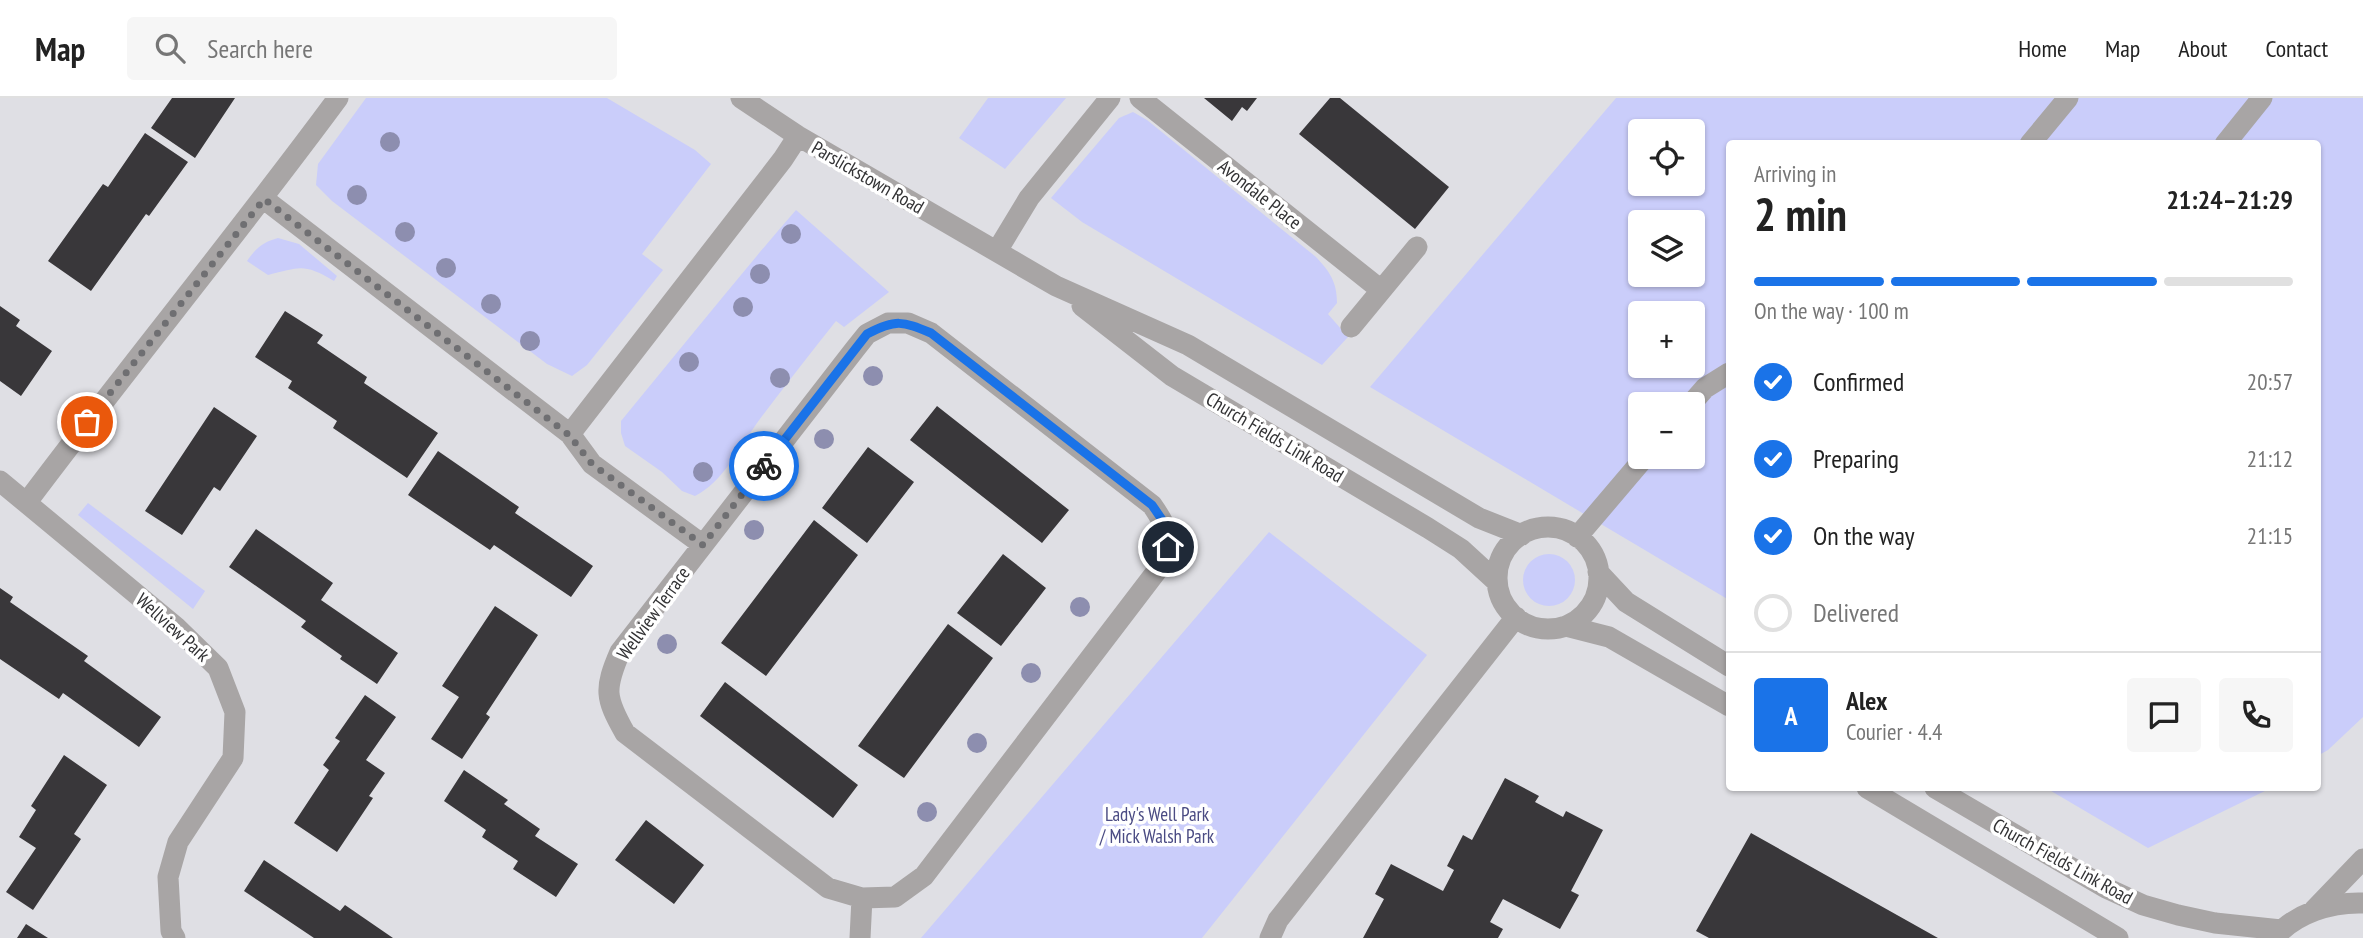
<!DOCTYPE html>
<meta charset="utf-8">
<style>
:root{--surface:#fff;--page:#f6f6f6;--text:#222;--muted:#767676;--line:#e0e0e0;--accent:#1a73e8}
body{margin:0;font-family:"PT Sans Narrow",sans-serif;background:var(--page);color:var(--text);height:100vh;display:flex;flex-direction:column;font-size:26px;white-space:nowrap}
*{box-sizing:border-box;margin:0}
p{font-size:23px;color:var(--muted)}
.icon{flex:none;width:38px;height:38px;fill:none;stroke:currentColor;stroke-width:2;stroke-linecap:round;stroke-linejoin:round}
.map{position:relative;flex:1;overflow:hidden}
.details{position:absolute;left:1726px;top:42px;width:595px;height:651px;display:flex;flex-direction:column;background:var(--surface);border-radius:7px;box-shadow:0 2px 5px #0004}
.details>*{flex:none}
.fabs{position:absolute;left:1628px;top:21px;display:grid;gap:14px}
.fabs a{display:grid;place-items:center;width:77px;height:77px;border-radius:7px;background:var(--surface);box-shadow:0 2px 5px #0004;font-size:35px}
.pin{position:absolute;display:grid;place-items:center;width:60px;height:60px;color:#fff;margin:-30px;border:4px solid #fff;border-radius:50%;box-shadow:0 2px 7px #0007}
.courier{position:absolute;display:grid;place-items:center;width:70px;height:70px;margin:-35px;border:5px solid #1a73e8;border-radius:50%;background:#fff;color:#222;box-shadow:0 2px 9px #0007}
.overview em{font-style:normal;font-weight:600}
.overview div{display:flex;flex-direction:column-reverse}
.overview{display:flex;align-items:center;justify-content:space-between;height:119px;padding:0 28px}
h1{font-size:46px;font-weight:600;line-height:52px}
.bar{display:grid;grid-template-columns:repeat(4,1fr);gap:10px 7px;align-content:center;height:84px;padding:0 28px}
.bar i{height:9px;border-radius:5px;background:var(--line)}
.bar .active{background:var(--accent)}
.bar p{grid-column:span 4}
.line{display:flex;align-items:center;gap:18px;padding:0 28px;border-top:2px solid var(--line)}
.line div{flex:1}
.round{display:grid;place-items:center;flex:none;width:74px;height:74px;border-radius:7px;background:var(--page)}
ol{padding:0 28px;list-style:none}
li{display:flex;align-items:center;gap:21px;height:77px}
li p{margin-inline-start:auto}
li .icon{padding:7px;border-radius:50%;background:var(--accent);color:#fff;stroke-width:4}
li:last-child{color:var(--muted)}
li i{width:38px;height:38px;border:4px solid var(--line);border-radius:50%}
header{display:flex;align-items:center;gap:42px;box-sizing:border-box;height:98px;padding:0 35px;background:var(--surface);border-bottom:2px solid var(--line)}
header strong{font-size:33px}
nav{display:flex;gap:38px;margin-inline-start:auto;font-size:24px}
.search{width:490px;height:63px;background:var(--page);display:flex;align-items:center;gap:18px;box-sizing:border-box;padding:0 24px;border-radius:7px;color:var(--muted);font-size:26px}
.map>svg:first-child{display:block}
.green{fill:#cacdfa;fill-rule:evenodd}
.building{fill:#39373a}
.lines{fill:none;stroke-linecap:round;stroke-linejoin:round}
.minor{stroke:#a8a5a5;stroke-width:21}
.tree{fill:#8d8eaf}
.done{stroke:#6f6f72;stroke-width:7;stroke-dasharray:0 12.6}
.route{stroke:#1a73e8;stroke-width:9}
.labels{text-anchor:middle;stroke-width:7;stroke-linejoin:round;paint-order:stroke}
.street-label{font-size:19px;fill:#323234;stroke:#fff}
.park-label{font-size:19px;fill:#4a4b83;stroke:#fff}
</style>
<header>
<strong>Map</strong>
<div class="search"><svg class="icon" aria-label="search" viewBox="0 0 24 24"><circle cx="10" cy="10" r="6"/><path d="M15 15l6 6"/></svg>Search here</div>
<nav><a>Home</a><a>Map</a><a>About</a><a>Contact</a></nav>
</header>
<div class="map">
<svg width="2363" height="840" viewBox="0 0 2363 840">
<rect width="100%" height="100%" fill="#dfdfe4"/>
<path class="green" d="M 366,0 L 607,0 L 695,52 L 711,66 L 642,156 L 663,172 L 587,267 L 572,278 L 547,266 L 332,103 L 316,87 L 318,66 Z
M 988,0 L 1066,0 L 1005,71 L 959,40 Z
M 1616,0 L 2363,0 L 2363,619 L 2328,652 L 2319,657 L 2317,662 L 2317,46 L 1729,46 L 1729,502 L 1370,289 ZM 1640,33 L 1692,33 L 1692,86 L 1640,86 ZM 1640,124 L 1692,124 L 1692,177 L 1640,177 ZM 1640,215 L 1692,215 L 1692,268 L 1640,268 ZM 1640,306 L 1692,306 L 1692,359 L 1640,359 Z
M 1133,14 L 1147,22 L 1316,159 C 1330,174 1337,184 1337,205 L 1328,216 L 1348,239 L 1322,267 L 1082,124 L 1051,100 L 1119,20 Z
M 796,112 L 889,194 L 844,229 L 836,223 C 809,257 783,290 757,325 C 740,349 722,385 695,398 L 682,393 L 662,374 L 625,348 L 621,335 L 621,323 C 679,253 736,181 796,112 Z
M 278,140 L 299,146 L 337,178 L 334,183 C 304,165 300,169 268,177 L 247,163 C 256,150 263,144 278,140 Z
M 88,405 L 205,493 L 193,511 L 78,417 Z
M 1269,434 L 1427,557 L 1202,840 L 921,840 Z
M1523 482a26 26 0 1 1 52 0a26 26 0 1 1-52 0Z
M 2046,690 L 2271,690 L 2148,750 Z"/>
<path class="building" d="M 172,0 L 235,0 L 195,60 L 151,30 Z
M 1204,0 L 1257,0 L 1247,13 L 1242,9 L 1232,23 Z
M 1330,0 L 1340,0 L 1449,89 L 1415,131 L 1299,36 Z
M 145,35 L 188,64 L 149,118 L 146,116 L 91,193 L 48,163 L 103,86 L 108,89 Z
M 0,208 L 20,222 L 16,228 L 52,253 L 21,298 L 0,283 Z
M 285,213 L 323,237 L 317,245 L 367,279 L 364,285 L 438,335 L 407,380 L 333,330 L 337,323 L 288,290 L 292,283 L 255,259 Z
M 937,308 L 1069,412 L 1042,445 L 910,342 Z
M 214,309 L 257,338 L 220,393 L 214,389 L 182,437 L 145,413 Z
M 868,349 L 914,384 L 867,445 L 822,410 Z
M 438,353 L 519,409 L 515,415 L 593,468 L 571,499 L 494,447 L 490,452 L 408,397 Z
M 814,422 L 858,457 L 766,578 L 721,545 Z
M 256,431 L 333,485 L 321,502 L 398,555 L 377,586 L 340,561 L 342,558 L 301,529 L 306,523 L 229,469 Z
M 1003,456 L 1046,490 L 1001,548 L 957,515 Z
M 0,490 L 13,499 L 10,504 L 88,558 L 84,563 L 161,619 L 139,649 L 63,595 L 59,601 L 0,561 Z
M 495,508 L 538,537 L 486,616 L 490,619 L 462,661 L 431,641 L 459,599 L 442,588 Z
M 948,526 L 993,560 L 904,680 L 858,648 Z
M 725,584 L 858,687 L 833,720 L 700,618 Z
M 365,597 L 396,619 L 366,662 L 385,675 L 369,698 L 373,700 L 337,754 L 294,725 L 329,672 L 323,667 L 340,643 L 335,640 Z
M 64,657 L 107,687 L 74,736 L 81,741 L 33,812 L 6,794 L 36,750 L 19,739 L 36,712 L 31,708 Z
M 464,672 L 508,702 L 504,706 L 540,731 L 535,738 L 578,766 L 556,799 L 513,771 L 518,763 L 482,739 L 486,732 L 444,703 Z
M 1505,680 L 1539,698 L 1535,704 L 1563,719 L 1566,713 L 1603,732 L 1571,793 L 1579,797 L 1560,831 L 1503,801 L 1490,824 L 1503,831 L 1498,840 L 1363,840 L 1384,801 L 1375,796 L 1391,766 L 1443,793 L 1454,772 L 1447,768 L 1463,737 L 1472,742 Z
M 646,722 L 704,767 L 674,806 L 615,762 Z
M 1751,735 L 1938,840 L 1709,840 L 1696,833 Z
M 264,762 L 340,813 L 345,807 L 393,840 L 314,840 L 244,793 Z
M 26,826 L 48,840 L 17,840 Z"/>
<g class="lines">
<path class="minor" d="M 741,0 L 798,38 L 1056,188 L 1188,247 L 1479,420 L 1522,437
M 1140,0 L 1381,192
M 2030,46 L 2068,0
M 2225,46 L 2262,0
M 264,101 L 570,336 L 592,366 L 703,447
M 997,153 L 1029,100 L 1110,0
M 1082,208 L 1172,278 L 1428,430 L 1461,451 L 1497,484
M 888,225 L 908,225 L 931,235 L 1152,407 C 1170,433 1171,440 1159,470 L 924,778 L 895,799 L 862,800 L 828,790 L 625,635 C 605,600 604,591 620,554 L 855,251 L 867,236 Z
M 1351,229 L 1417,149
M 1691,306 L 1705,290 L 1729,275
M 570,336 L 783,61 L 798,38
M 0,383 L 176,529 L 218,570 L 235,614 L 233,660 L 178,744 L 168,779 L 171,833 L 175,840
M 27,404 C 129,268 237,137 338,0
M1497 480a51 51 0 1 1 102 0a51 51 0 1 1-102 0Z
M 1577,439 L 1645,359
M 1598,474 L 1626,504 L 1729,568
M 1566,528 L 1609,539 L 1729,608
M 1867,690 L 2118,840
M 1935,690 L 2106,790 L 2143,807 L 2178,817 L 2215,825 L 2281,832
M 2314,812 L 2363,761
M 860,840 L 862,800
M 1270,840 L 1278,822 L 1516,519
M 2274,840 C 2296,815 2331,804 2363,805"/>
</g>
<g class="tree">
<circle cx="390" cy="44" r="10"/>
<circle cx="357" cy="97" r="10"/>
<circle cx="405" cy="134" r="10"/>
<circle cx="791" cy="136" r="10"/>
<circle cx="446" cy="170" r="10"/>
<circle cx="760" cy="176" r="10"/>
<circle cx="491" cy="206" r="10"/>
<circle cx="743" cy="209" r="10"/>
<circle cx="530" cy="243" r="10"/>
<circle cx="689" cy="264" r="10"/>
<circle cx="873" cy="278" r="10"/>
<circle cx="780" cy="280" r="10"/>
<circle cx="824" cy="341" r="10"/>
<circle cx="703" cy="374" r="10"/>
<circle cx="754" cy="432" r="10"/>
<circle cx="1080" cy="509" r="10"/>
<circle cx="667" cy="546" r="10"/>
<circle cx="1031" cy="575" r="10"/>
<circle cx="977" cy="645" r="10"/>
<circle cx="927" cy="714" r="10"/>
</g>
<g class="lines">
<path class="done" d="M 87,324 L 264,101 L 569,337 L 592,366 L 703,447 L 764,368"/>
<path class="route" d="M 764,368 L 867,236 C 896,221 902,223 931,235 L 1152,407 L 1165,426 L 1168,449"/>
</g>
<g class="labels">
<g class="street-label">
<text transform="translate(868 79) rotate(30)" y="7">Parslickstown Road</text>
<text transform="translate(1260 96) rotate(38)" y="7">Avondale Place</text>
<text transform="translate(1275 339) rotate(31)" y="7">Church Fields Link Road</text>
<text transform="translate(653 515) rotate(-54)" y="7">Wellview Terrace</text>
<text transform="translate(173 529) rotate(42)" y="7">Wellview Park</text>
<text transform="translate(2063 763) rotate(29)" y="7">Church Fields Link Road</text>
</g>
<g class="park-label">
<text x="1157" y="723">Lady's Well Park<tspan x="1157" dy="22">/ Mick Walsh Park</tspan></text>
</g>
</g>
</svg>
<div class="fabs">
<a><svg class="icon" aria-label="locate" viewBox="0 0 24 24"><circle cx="12" cy="12" r="6"/><path d="M12 2v4M12 18v4M2 12h4M18 12h4"/></svg></a>
<a><svg class="icon" aria-label="layers" viewBox="0 0 24 24"><path d="M12 4l9 5-9 5-9-5zM3 14l9 5 9-5"/></svg></a>
<a>+</a>
<a>−</a>
</div>
<div class="pin" style="left:87px;top:324px;background:#ea580c"><svg class="icon" aria-label="bag" viewBox="0 0 24 24"><path d="M5 8h14l-1 12H6zM9 8a3 3 0 0 1 6 0"/></svg></div>
<div class="pin" style="left:1168px;top:449px;background:#1f2937"><svg class="icon" aria-label="home" viewBox="0 0 24 24"><path d="M3 11l9-7 9 7M6 9v11h12V9"/></svg></div>
<div class="courier" style="left:764px;top:368px"><svg class="icon" aria-label="bike" viewBox="0 0 24 24"><circle cx="6" cy="16" r="4"/><circle cx="18" cy="16" r="4"/><path d="M6 16l4-8h5l3 8M10 8l3 8H6M13 5h3"/></svg></div>
<section class="details">
<div class="overview"><div><h1>2 min</h1><p>Arriving in</p></div><em>21:24–21:29</em></div>
<div class="bar"><i class="active"></i><i class="active"></i><i class="active"></i><i></i><p>On the way · 100 m</p></div>
<ol>
<li><svg class="icon" aria-label="check" viewBox="0 0 24 24"><path d="M5 12l5 5 9-10"/></svg>Confirmed<p>20:57</p></li>
<li><svg class="icon" aria-label="check" viewBox="0 0 24 24"><path d="M5 12l5 5 9-10"/></svg>Preparing<p>21:12</p></li>
<li><svg class="icon" aria-label="check" viewBox="0 0 24 24"><path d="M5 12l5 5 9-10"/></svg>On the way<p>21:15</p></li>
<li><i></i>Delivered</li>
</ol>
<div class="line" style="height:126px"><b class="round" style="background:var(--accent);color:#fff">A</b><div><b>Alex</b><p>Courier · 4.4</p></div><a class="round"><svg class="icon" aria-label="chat" viewBox="0 0 24 24"><path d="M4 5h16v11H9l-5 4z"/></svg></a><a class="round"><svg class="icon" aria-label="phone" viewBox="0 0 24 24"><path d="M5 4h4l2 5-3 2q2 4 5 5l2-3 5 2v4C11 20 4 13 5 4z"/></svg></a></div>
</section>
</div>
